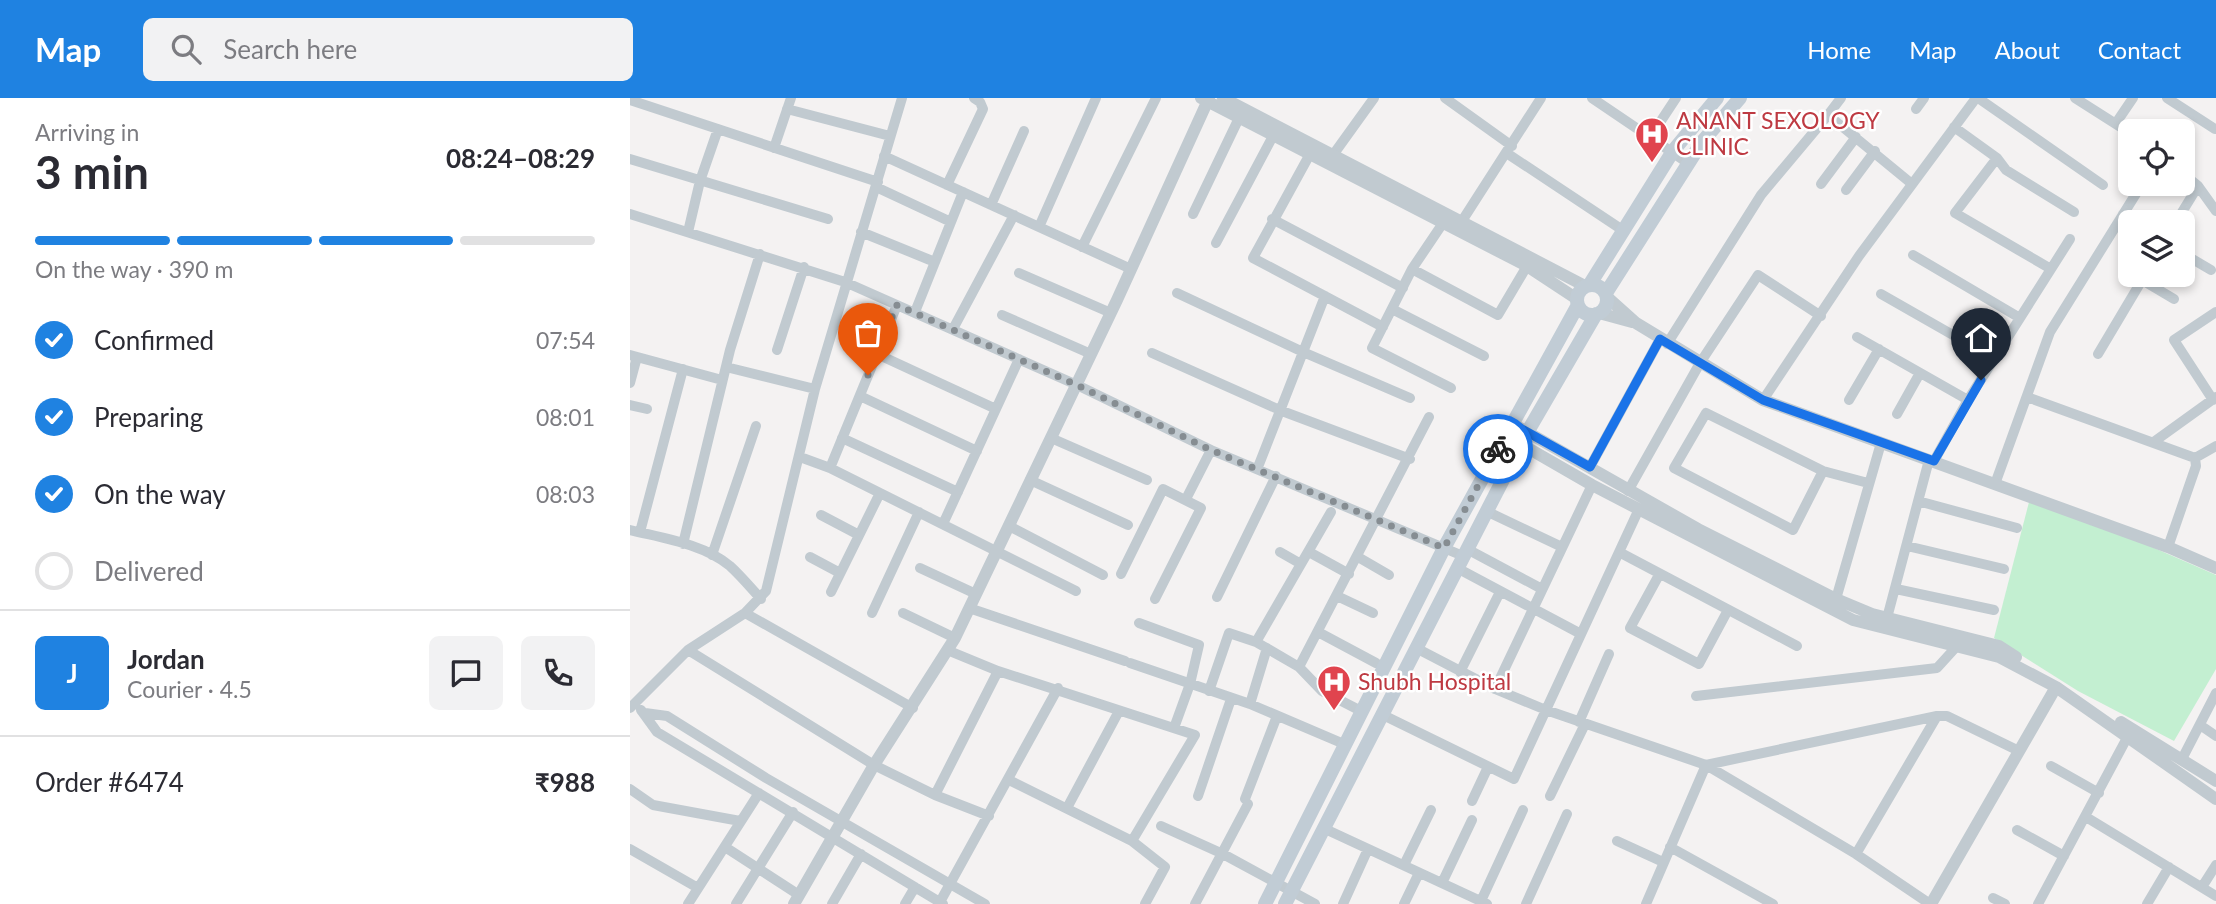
<!DOCTYPE html>
<meta charset="utf-8">
<style>
:root{--surface:#fff;--page:#f2f2f3;--text:#2b2b33;--muted:#7c7c81;--line:#e1e1e2;--accent:#1f82e1}
body{margin:0;font-family:Lato,sans-serif;background:var(--page);color:var(--text);height:100vh;display:flex;flex-direction:column;font-size:26px;white-space:nowrap}
*{box-sizing:border-box;margin:0}
p{font-size:23px;color:var(--muted)}
.icon{flex:none;width:38px;height:38px;fill:none;stroke:currentColor;stroke-width:2;stroke-linecap:round;stroke-linejoin:round}
.map{position:relative;flex:1;overflow:hidden}
.drawer{display:flex;flex-direction:column;background:var(--surface);width:630px}
.drawer>*{flex:none}
.controls{position:absolute;left:1488px;top:21px;display:grid;gap:14px}
.controls a{display:grid;place-items:center;width:77px;height:77px;border-radius:10px;background:var(--surface);box-shadow:0 4px 10px #0003;font-size:35px}
.pin{position:absolute;display:grid;place-items:center;width:60px;height:60px;color:#fff;margin:-72px -30px;border-radius:50% 50% 50% 0;rotate:-45deg;box-shadow:0 0 7px #0007}
.pin .icon{rotate:45deg}
.courier{position:absolute;display:grid;place-items:center;width:70px;height:70px;margin:-35px;border:5px solid #1a73e8;border-radius:50%;background:#fff;color:#222;box-shadow:0 2px 9px #0007}
.head em{font-style:normal;font-weight:700}
.head div{display:flex;flex-direction:column-reverse}
.head{display:flex;align-items:center;justify-content:space-between;height:119px;padding:0 35px}
h1{font-size:46px;font-weight:700;line-height:52px}
.bar{display:grid;grid-template-columns:repeat(4,1fr);gap:10px 7px;align-content:center;height:84px;padding:0 35px}
.bar i{height:9px;border-radius:5px;background:var(--line)}
.bar .selected{background:var(--accent)}
.bar p{grid-column:span 4}
.line{display:flex;align-items:center;gap:18px;padding:0 35px;border-top:2px solid var(--line)}
.line div{flex:1}
.round{display:grid;place-items:center;flex:none;width:74px;height:74px;border-radius:10px;background:var(--page)}
ol{padding:0 35px;list-style:none}
li{display:flex;align-items:center;gap:21px;height:77px}
li p{margin-inline-start:auto}
li .icon{padding:7px;border-radius:50%;background:var(--accent);color:#fff;stroke-width:4}
li:last-child{color:var(--muted)}
li i{width:38px;height:38px;border:4px solid var(--line);border-radius:50%}
header{display:flex;align-items:center;gap:42px;box-sizing:border-box;height:98px;padding:0 35px;background:var(--accent);color:#fff}
header strong{font-size:33px}
nav{display:flex;gap:38px;margin-inline-start:auto;font-size:24px}
.search{width:490px;height:63px;background:var(--page);display:flex;align-items:center;gap:18px;box-sizing:border-box;padding:0 24px;border-radius:10px;color:var(--muted);font-size:26px}
main{display:flex;flex:1;min-height:0}
.map>svg:first-child{display:block}
.green{fill:#c3efd1}
.lines{fill:none;stroke-linecap:round;stroke-linejoin:round}
.minor{stroke:#c1cad0;stroke-width:10}
.tertiary{stroke:#c1cad0;stroke-width:12}
.secondary{stroke:#c1ccd5;stroke-width:14}
.done{stroke:#868d92;stroke-width:7;stroke-dasharray:0 12.6}
.route{stroke:#1a73e8;stroke-width:9}
.labels{text-anchor:middle;stroke-width:5;stroke-linejoin:round;paint-order:stroke}
.health-label{font-size:23px;fill:#be3a42;stroke:#fff;text-anchor:start}
</style>
<header>
<strong>Map</strong>
<div class="search"><svg class="icon" aria-label="search" viewBox="0 0 24 24"><circle cx="10" cy="10" r="6"/><path d="M15 15l6 6"/></svg>Search here</div>
<nav><a>Home</a><a>Map</a><a>About</a><a>Contact</a></nav>
</header>
<main>
<section class="drawer">
<div class="head"><div><h1>3 min</h1><p>Arriving in</p></div><em>08:24–08:29</em></div>
<div class="bar"><i class="selected"></i><i class="selected"></i><i class="selected"></i><i></i><p>On the way · 390 m</p></div>
<ol>
<li><svg class="icon" aria-label="check" viewBox="0 0 24 24"><path d="M5 12l5 5 9-10"/></svg>Confirmed<p>07:54</p></li>
<li><svg class="icon" aria-label="check" viewBox="0 0 24 24"><path d="M5 12l5 5 9-10"/></svg>Preparing<p>08:01</p></li>
<li><svg class="icon" aria-label="check" viewBox="0 0 24 24"><path d="M5 12l5 5 9-10"/></svg>On the way<p>08:03</p></li>
<li><i></i>Delivered</li>
</ol>
<div class="line" style="height:126px"><b class="round" style="background:var(--accent);color:#fff">J</b><div><b>Jordan</b><p>Courier · 4.5</p></div><a class="round"><svg class="icon" aria-label="chat" viewBox="0 0 24 24"><path d="M4 5h16v11H9l-5 4z"/></svg></a><a class="round"><svg class="icon" aria-label="phone" viewBox="0 0 24 24"><path d="M5 4h4l2 5-3 2q2 4 5 5l2-3 5 2v4C11 20 4 13 5 4z"/></svg></a></div>
<div class="line" style="height:91px"><div>Order #6474</div><b>₹988</b></div>
</section>
<div class="map">
<svg width="1586" height="806" viewBox="0 0 1586 806">
<rect width="100%" height="100%" fill="#f4f2f2"/>
<path class="green" d="M 1399,404 L 1515,446 L 1586,477 L 1586,571 L 1544,643 L 1448,593 L 1364,540 Z"/>
<g class="lines">
<path class="minor" d="M 815,0 L 882,48
M 962,0 L 1058,65
M 1348,0 L 1473,87
M 1445,0 L 1500,35
M 1537,0 L 1585,31
M 0,2 L 248,84
M 157,11 L 260,38
M 1286,11 L 1294,0
M 1198,17 L 1211,0
M 1486,25 L 1503,0
M 1324,29 L 1367,60 L 1376,72 L 1444,114
M 1021,38 L 1046,0
M 144,50 L 161,0
M 680,56 L 623,160 L 753,229
M 878,56 L 994,133
M 703,57 L 744,0
M 254,58 L 501,171
M 1367,60 L 1325,115 L 1421,171
M 0,61 L 198,121
M 1552,75 L 1568,88 L 1586,113
M 1191,86 L 1226,39
M 317,87 L 353,11 L 350,4 L 344,0
M 246,89 L 321,124
M 1216,92 L 1245,53
M 361,107 L 394,33
M 0,116 L 215,184 L 447,287 L 581,352 L 833,458
M 563,116 L 609,20
M 1493,116 L 1506,124
M 642,121 L 773,190
M 832,123 L 911,0
M 1546,124 L 1568,88
M 813,125 L 782,171 L 742,250 L 821,290
M 409,129 L 466,0
M 58,134 L 70,83 L 88,31
M 231,134 L 305,164
M 586,145 L 643,38
M 452,149 L 526,0
M 1552,155 L 1581,172
M 1283,157 L 1390,220
M 782,171 L 868,217 L 897,168
M 389,175 L 481,215
M 1512,182 L 1544,201
M 547,195 L 673,254 L 780,300
M 1251,196 L 1365,261
M 762,211 L 854,258
M 285,214 L 333,94
M 372,217 L 461,256
M 323,231 L 384,117
M 1227,239 L 1338,302
M 1037,246 L 1131,97 L 1198,17 L 1282,86
M 147,252 L 174,169
M 522,255 L 652,313 L 780,361
M 247,256 L 366,311
M 1468,256 L 1515,177
M 0,257 L 92,282
M 96,269 L 185,291
M 0,285 L 7,259
M 230,298 L 347,353
M 1397,299 L 1565,360 L 1566,368 L 1538,449
M 1133,302 L 1229,158 L 1346,0
M 1219,302 L 1249,251
M 1583,302 L 1544,242 L 1586,214
M 0,307 L 17,311
M 1267,316 L 1290,275
M 212,340 L 328,394
M 421,340 L 517,382
M 1525,343 L 1586,299
M 170,359 L 200,370 L 446,493
M 1565,360 L 1586,348
M 1304,363 L 1338,302 L 1440,141
M 628,369 L 695,198
M 960,369 L 1030,241
M 200,370 L 267,207
M 1193,373 L 1163,432 L 1044,370 L 1076,315 L 1193,373 L 1238,385
M 400,382 L 498,427
M 1365,386 L 1420,234 L 1512,86
M 998,393 L 1070,265 L 1128,177 L 1191,218
M 556,401 L 581,352
M 1288,403 L 1387,430
M 856,413 L 932,449
M 191,417 L 229,437
M 313,426 L 389,261
M 379,428 L 473,477
M 0,432 C 32,440 74,446 100,468 C 111,478 121,490 131,501
M 10,434 L 53,271
M 53,446 L 100,252 L 130,156
M 1277,448 L 1374,471
M 837,451 L 912,491
M 650,454 L 671,466
M 679,454 L 719,476
M 989,454 L 1167,548
M 82,457 L 126,328
M 180,459 L 210,475
M 728,459 L 759,477
M 290,470 L 346,496
M 827,470 L 951,536
M 491,476 L 533,391 L 571,410 L 525,501
M 1029,477 L 1000,530 L 1069,566 L 1098,512
M 1266,491 L 1364,512
M 201,494 L 250,395
M 707,498 L 743,515
M 587,499 L 646,378
M 1206,501 L 1251,345
M 339,510 L 495,563
M 115,515 L 283,610
M 242,515 L 289,414
M 273,515 L 325,540
M 1257,520 L 1299,362
M 509,525 L 569,547 L 560,586 L 544,630
M 688,534 L 746,565
M 626,544 L 701,414
M 786,550 L 865,591 L 916,612 L 1076,667 L 1226,756 L 1300,806
M 58,552 L 244,667 L 305,697 L 368,573
M 317,552 L 368,573 L 565,637 L 502,743
M 500,565 L 620,606 L 714,646
M 669,569 L 799,319
M 830,574 L 870,494
M 865,591 L 962,387
M 579,593 L 599,535 L 626,544 L 669,569 L 692,593 L 731,613
M 1066,598 L 1307,570 L 1327,548
M 620,606 L 637,550
M 0,610 L 58,552 L 115,515 L 136,493 L 185,291 L 272,0
M 11,612 L 27,634 L 313,806
M 15,615 L 37,618 L 136,680 L 355,806
M 751,616 L 884,681 L 1009,411
M 949,624 L 979,556
M 1570,627 L 1586,638
M 1552,661 L 1586,595
M 1421,668 L 1469,695
M 379,682 L 502,743 L 535,769 L 515,806
M 0,691 L 23,707 L 110,723
M 305,697 L 359,718
M 568,698 L 601,601
M 920,698 L 955,626
M 615,701 L 647,618
M 842,703 L 858,669
M 437,710 L 489,613
M 1456,719 L 1586,798
M 531,728 L 593,756 L 685,806
M 693,730 L 857,806
M 1387,732 L 1434,758
M 987,743 L 1033,764
M 95,749 L 169,797
M 1040,749 L 1143,806
M 0,751 L 68,790
M 1226,756 L 1307,618
M 774,767 L 801,712
M 812,785 L 842,722
M 1572,789 L 1586,767
M 1363,800 L 1375,806
M 851,803 L 893,712
M 310,804 L 428,590
M 58,806 L 129,695
M 106,806 L 163,714
M 202,806 L 231,756
M 275,806 L 285,789
M 565,806 L 618,706
M 713,806 L 738,751
M 774,806 L 789,775
M 896,806 L 937,716
M 1016,806 L 1076,667 L 1307,618 L 1317,618 L 1389,653
M 1408,806 L 1498,638
M 1517,806 L 1539,769"/>
<path class="tertiary" d="M 571,0 L 897,168 L 947,201
M 593,0 L 955,188
M 977,199 L 1006,225 L 1133,302 L 1538,449 L 1586,470
M 969,215 L 1002,224
M 881,325 L 1068,431 L 1206,501 L 1242,516 L 1369,548 L 1386,559
M 875,337 L 962,387 L 1223,522 L 1369,559 L 1426,589 L 1586,701
M 1491,624 L 1586,683
M 164,806 L 244,667 L 325,540 L 487,202 L 579,0
M 1301,806 L 1426,589"/>
<path class="secondary" d="M 960,186 L 1043,53 L 1087,0
M947 202a15 15 0 1 1 30 0a15 15 0 1 1-30 0Z
M 976,195 L 1072,44 L 1110,0
M 635,806 L 814,450 L 948,207
M 655,806 L 898,333 L 966,216"/>
</g>
<g class="lines">
<path class="done" d="M 238,277 L 267,207 L 447,287 L 581,352 L 814,450 L 868,351"/>
<path class="route" d="M 868,351 L 881,325 L 960,369 L 1030,241 L 1133,302 L 1304,363 L 1351,282"/>
</g>
<defs>
<g id="hospital-pin" transform="scale(1.75)"><path d="M0 17L-7.5 6A9.5 9.5 0 1 1 7.5 6Z" fill="#e0444e" stroke="#fff"/><path d="M-5-5h3v3.5h4V-5h3V5h-3V1.5h-4V5h-3Z" fill="#fff"/></g>
</defs>
<g fill-rule="evenodd">
<use href="#hospital-pin" x="1022" y="36"/>
<use href="#hospital-pin" x="704" y="584"/>
</g>
<g class="labels">
<g class="health-label">
<text x="1046" y="31">ANANT SEXOLOGY<tspan x="1046" dy="26">CLINIC</tspan></text>
<text x="728" y="592">Shubh Hospital</text>
</g>
</g>
</svg>
<div class="controls">
<a><svg class="icon" aria-label="locate" viewBox="0 0 24 24"><circle cx="12" cy="12" r="6"/><path d="M12 2v4M12 18v4M2 12h4M18 12h4"/></svg></a>
<a><svg class="icon" aria-label="layers" viewBox="0 0 24 24"><path d="M12 4l9 5-9 5-9-5zM3 14l9 5 9-5"/></svg></a>
</div>
<div class="pin" style="left:238px;top:277px;background:#ea580c"><svg class="icon" aria-label="bag" viewBox="0 0 24 24"><path d="M5 8h14l-1 12H6zM9 8a3 3 0 0 1 6 0"/></svg></div>
<div class="pin" style="left:1351px;top:282px;background:#1f2937"><svg class="icon" aria-label="home" viewBox="0 0 24 24"><path d="M3 11l9-7 9 7M6 9v11h12V9"/></svg></div>
<div class="courier" style="left:868px;top:351px"><svg class="icon" aria-label="bike" viewBox="0 0 24 24"><circle cx="6" cy="16" r="4"/><circle cx="18" cy="16" r="4"/><path d="M6 16l4-8h5l3 8M10 8l3 8H6M13 5h3"/></svg></div>
</div>
</main>
